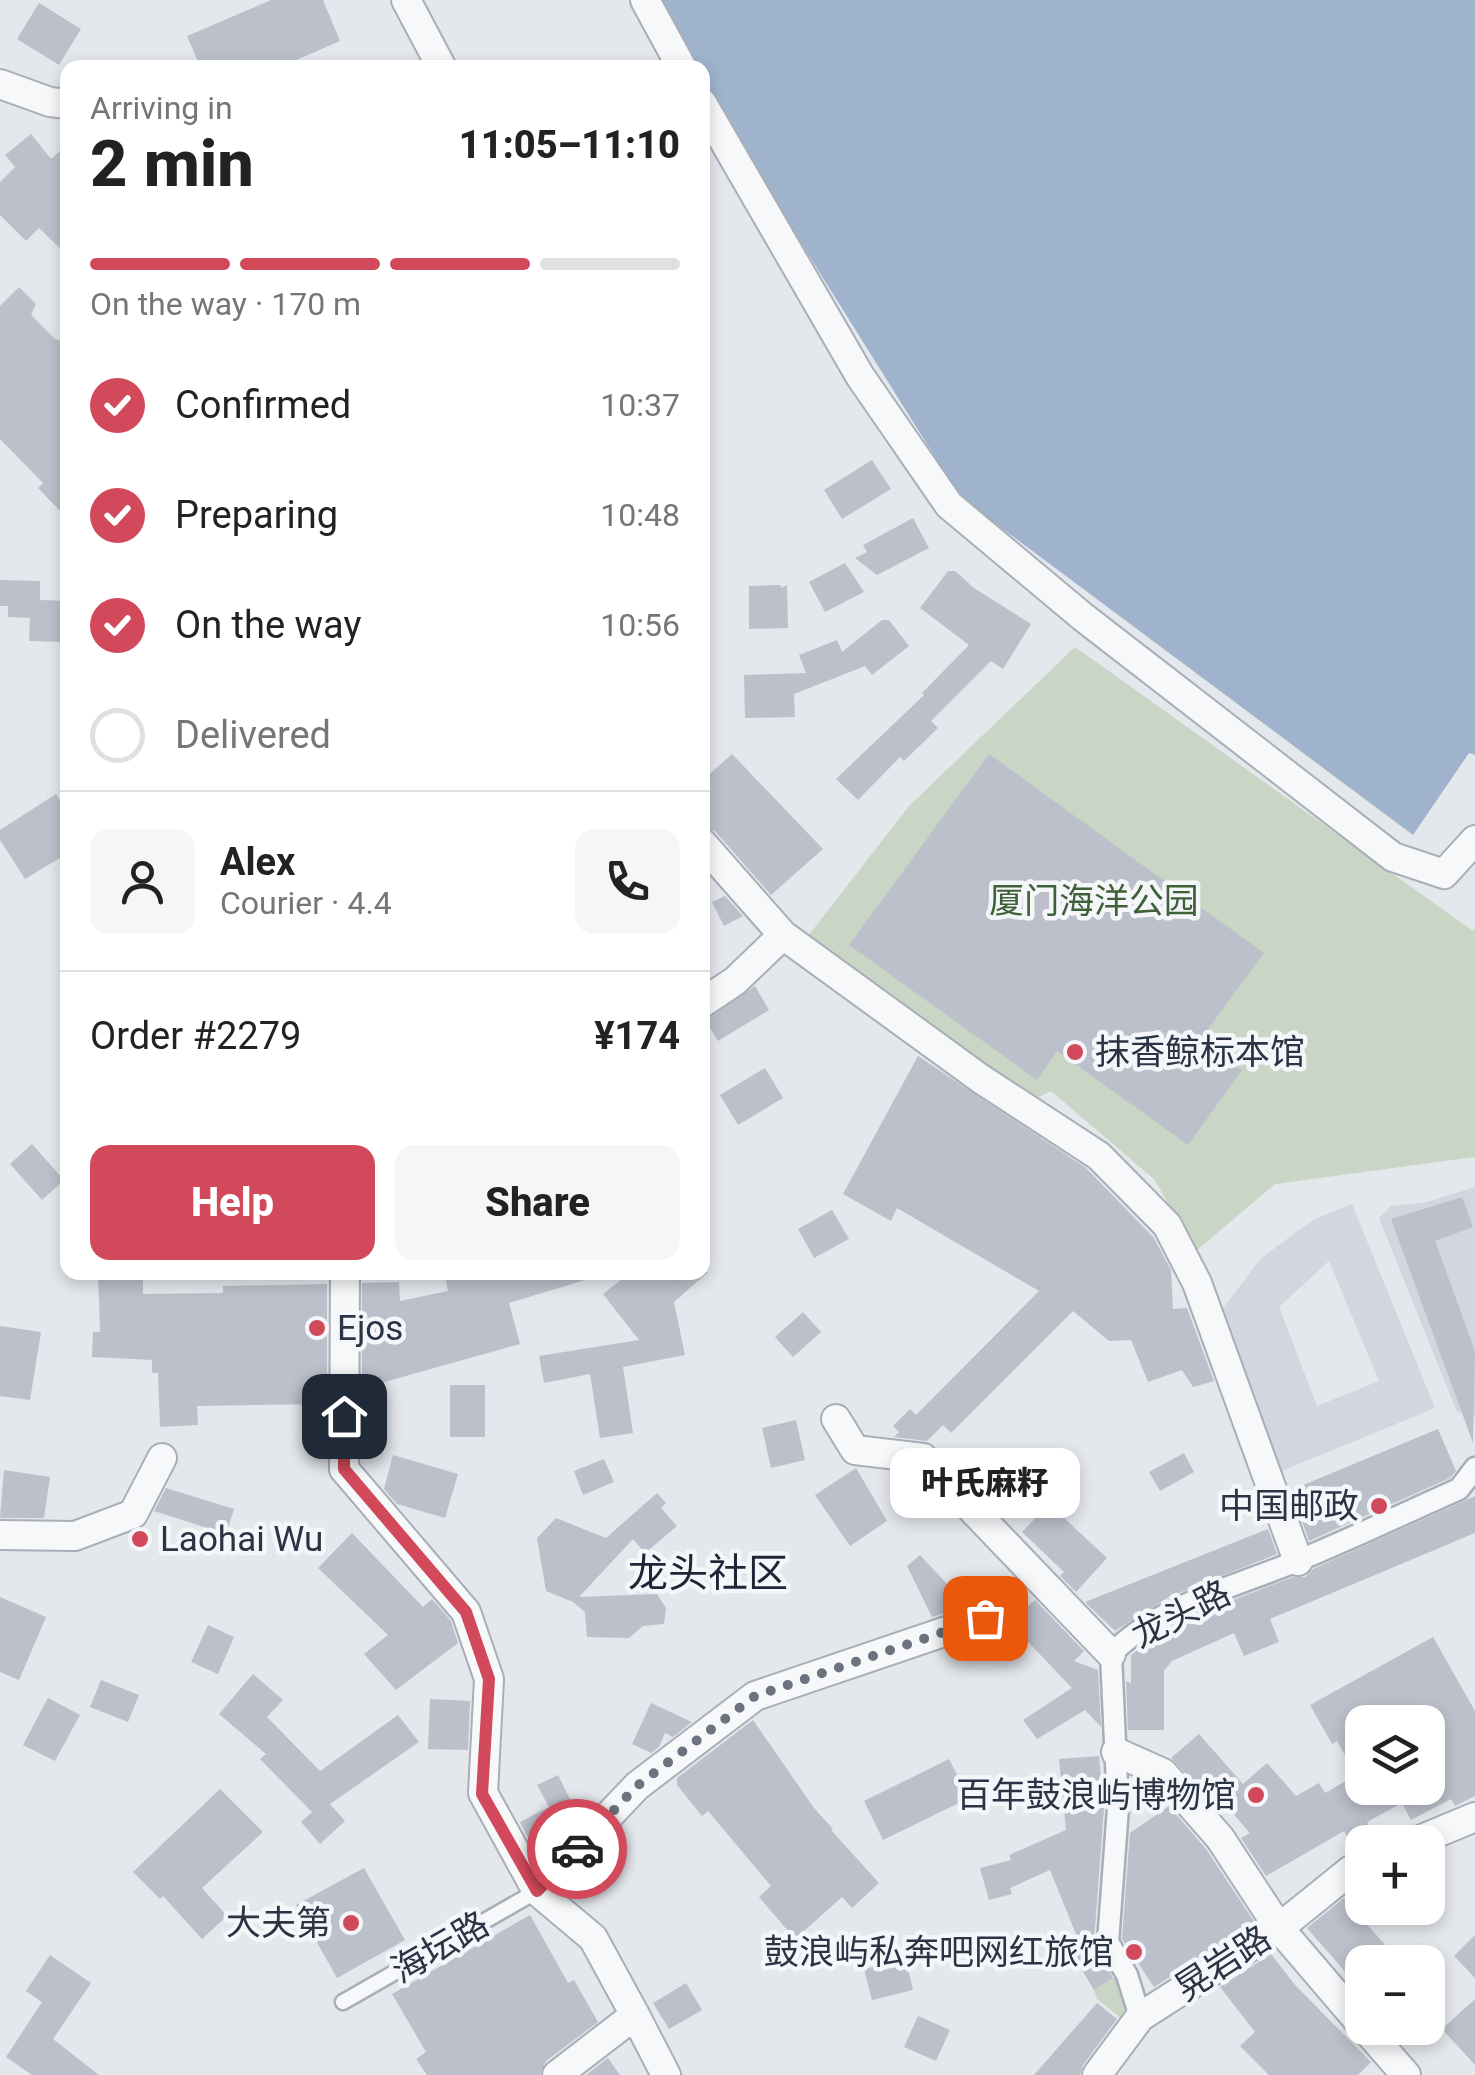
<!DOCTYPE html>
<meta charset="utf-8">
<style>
:root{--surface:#fff;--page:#f6f6f6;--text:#222;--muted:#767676;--line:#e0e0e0;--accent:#d1495b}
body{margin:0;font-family:Roboto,"Noto Sans SC",sans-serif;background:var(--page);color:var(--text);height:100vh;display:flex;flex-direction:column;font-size:38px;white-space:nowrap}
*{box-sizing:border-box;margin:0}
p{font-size:32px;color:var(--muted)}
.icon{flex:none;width:55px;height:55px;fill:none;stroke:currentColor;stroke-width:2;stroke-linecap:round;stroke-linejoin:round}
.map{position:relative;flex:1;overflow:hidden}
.panel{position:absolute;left:60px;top:60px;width:650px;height:1220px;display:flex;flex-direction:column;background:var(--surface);border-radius:20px;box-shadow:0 5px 15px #0003}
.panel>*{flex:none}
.tools{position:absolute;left:1345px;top:1705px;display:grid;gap:20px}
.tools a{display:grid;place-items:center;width:100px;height:100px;border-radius:20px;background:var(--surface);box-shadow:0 5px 15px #0003;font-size:50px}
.pin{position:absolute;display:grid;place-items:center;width:85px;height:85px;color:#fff;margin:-42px;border-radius:20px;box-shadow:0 5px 15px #0006}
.courier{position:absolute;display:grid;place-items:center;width:100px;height:100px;margin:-50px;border:8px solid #d1495b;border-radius:50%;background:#fff;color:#222;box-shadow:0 2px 12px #0007}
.bubble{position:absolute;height:70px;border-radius:20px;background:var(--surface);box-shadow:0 5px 15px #0003;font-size:32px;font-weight:800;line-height:70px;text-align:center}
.head em{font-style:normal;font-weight:800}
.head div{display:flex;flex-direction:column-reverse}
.head{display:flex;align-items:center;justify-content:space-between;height:170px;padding:0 30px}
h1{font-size:65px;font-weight:800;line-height:75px}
.bar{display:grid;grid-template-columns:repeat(4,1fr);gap:15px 10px;align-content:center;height:120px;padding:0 30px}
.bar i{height:12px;border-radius:8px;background:var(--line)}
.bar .on{background:var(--accent)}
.bar p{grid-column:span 4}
.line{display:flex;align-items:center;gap:25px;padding:0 30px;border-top:2px solid var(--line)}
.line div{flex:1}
.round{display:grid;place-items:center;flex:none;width:105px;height:105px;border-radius:20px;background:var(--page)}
ol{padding:0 30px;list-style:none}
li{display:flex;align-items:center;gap:30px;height:110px}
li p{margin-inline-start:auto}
li .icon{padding:10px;border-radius:50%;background:var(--accent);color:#fff;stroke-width:4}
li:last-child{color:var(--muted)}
li i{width:55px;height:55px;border:5px solid var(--line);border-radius:50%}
.button{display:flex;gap:20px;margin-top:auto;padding:20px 30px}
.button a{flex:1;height:115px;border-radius:20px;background:var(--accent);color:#fff;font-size:40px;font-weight:800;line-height:115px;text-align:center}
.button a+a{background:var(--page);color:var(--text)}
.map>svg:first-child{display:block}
.built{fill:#d2d6de;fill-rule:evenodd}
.green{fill:#c9d6c5}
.water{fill:#9fb4cc}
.building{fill:#bbc0ca;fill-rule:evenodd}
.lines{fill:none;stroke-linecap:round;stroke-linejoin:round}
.service-casing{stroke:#a9aeb7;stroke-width:19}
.pedestrian-casing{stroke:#a9aeb7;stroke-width:25}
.minor-casing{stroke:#a9aeb7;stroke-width:32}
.service{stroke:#f7f8fa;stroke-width:14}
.pedestrian{stroke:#f7f8fa;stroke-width:20}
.minor{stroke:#f7f8fa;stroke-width:28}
.done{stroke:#6c737f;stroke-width:10;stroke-dasharray:0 18}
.route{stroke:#d1495b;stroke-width:12}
.poi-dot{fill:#d1495b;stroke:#f4f6f9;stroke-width:4}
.labels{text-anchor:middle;stroke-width:9;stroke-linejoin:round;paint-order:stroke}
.park-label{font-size:35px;fill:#3f6138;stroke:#f4f6f9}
.poi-label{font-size:35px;fill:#2b3445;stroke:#f4f6f9;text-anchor:end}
.street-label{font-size:35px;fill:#2b3445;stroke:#f4f6f9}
.quarter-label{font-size:40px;fill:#1d2536;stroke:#f4f6f9}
</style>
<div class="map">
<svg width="1475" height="2075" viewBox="0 0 1475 2075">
<rect width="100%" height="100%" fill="#e4e7ec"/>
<path class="built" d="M 1475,1187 L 1475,1416 L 1457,1412 L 1379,1218 L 1391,1206 L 1427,1202 Z
M 1352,1204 L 1435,1408 L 1279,1472 L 1219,1314 L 1261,1258 L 1313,1220 ZM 1329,1261 L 1379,1381 L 1317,1406 L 1279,1307 Z"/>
<path class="green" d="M 1075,647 L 1473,931 L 1475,927 L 1475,1157 L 1275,1184 L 1196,1251 L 1154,1179 L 1051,1091 L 1027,1103 L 805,940 L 909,806 Z
M 1120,1974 L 1127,2002 L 1122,2019 L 1097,1999 L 1094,1990 Z"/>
<path class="water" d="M 659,0 L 1475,0 L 1475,755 L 1469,753 L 1413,835 L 960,497 L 716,107 L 703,82 L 702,68 L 695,67 Z"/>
<path class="building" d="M 271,0 L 323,0 L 340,41 L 278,68 L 201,68 L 187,36 Z
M 39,3 L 81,29 L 59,65 L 17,39 Z
M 31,134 L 51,159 L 68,144 L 68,256 L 39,228 L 26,241 L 0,215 L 0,182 L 15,167 L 5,155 Z
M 19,287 L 36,304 L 31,315 L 55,339 L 68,342 L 68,519 L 38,488 L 43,483 L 0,439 L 0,306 Z
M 872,460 L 891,489 L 842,519 L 824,490 Z
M 913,518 L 929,548 L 877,575 L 855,558 L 867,552 L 863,545 Z
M 845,563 L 864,592 L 825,612 L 809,582 Z
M 948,571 L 955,571 L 974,588 L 1031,624 L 1003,669 L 991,661 L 931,721 L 938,728 L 904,761 L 900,757 L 858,800 L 836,779 L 924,695 L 922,693 L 969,645 L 920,608 Z
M 0,580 L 40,581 L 40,600 L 68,601 L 68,632 L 64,632 L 64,642 L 29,641 L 30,618 L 8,617 L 8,606 L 0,606 Z
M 780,585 L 782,588 L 787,585 L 788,628 L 749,629 L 749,586 Z
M 882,620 L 889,620 L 909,646 L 872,675 L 865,666 L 794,694 L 795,717 L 745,718 L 744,675 L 806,673 L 799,655 L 837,640 L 842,652 Z
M 732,754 L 823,849 L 771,895 L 715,831 L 702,826 L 702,781 Z
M 989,754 L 1264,953 L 1200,1040 L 1242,1070 L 1188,1145 L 1057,1051 L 1037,1080 L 849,945 Z
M 56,794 L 68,812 L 68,853 L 25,879 L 0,840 L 0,830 Z
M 725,896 L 743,916 L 724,926 L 712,902 Z
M 755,986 L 769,1010 L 718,1041 L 705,1020 Z
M 918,1056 L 1086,1168 L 1154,1238 L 1171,1270 L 1173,1309 L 1187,1308 L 1214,1381 L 1193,1387 L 1182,1370 L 1148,1382 L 1131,1340 L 1109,1341 L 1073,1311 L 951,1433 L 943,1425 L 927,1441 L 894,1437 L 899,1432 L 893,1426 L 910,1409 L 916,1415 L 1039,1291 L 897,1208 L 891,1221 L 843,1194 Z
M 765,1068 L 783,1098 L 738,1125 L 720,1095 Z
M 32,1144 L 64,1180 L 42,1200 L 10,1164 Z
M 1462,1197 L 1473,1227 L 1435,1241 L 1475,1351 L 1473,1443 L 1391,1219 Z
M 832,1210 L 849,1239 L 814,1258 L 798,1229 Z
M 98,1272 L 143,1272 L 143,1294 L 223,1293 L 223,1286 L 327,1284 L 327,1404 L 197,1406 L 198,1425 L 160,1427 L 158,1373 L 152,1373 L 152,1360 L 92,1357 L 93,1332 L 100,1332 Z
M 444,1272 L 594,1272 L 595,1277 L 509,1303 L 520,1344 L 381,1383 L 382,1395 L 362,1395 L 362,1283 L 399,1282 L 400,1301 L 448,1291 Z
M 631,1272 L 708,1272 L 674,1302 L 685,1355 L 623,1367 L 633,1433 L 600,1438 L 590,1374 L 544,1383 L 539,1356 L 639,1340 L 603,1294 Z
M 803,1312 L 821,1332 L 793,1357 L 775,1337 Z
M 0,1326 L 41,1332 L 30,1400 L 0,1396 Z
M 450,1385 L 485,1385 L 485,1437 L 450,1437 Z
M 796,1420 L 805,1460 L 771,1468 L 762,1428 Z
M 1438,1429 L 1456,1471 L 1450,1478 L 1309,1541 L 1291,1490 Z
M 1184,1453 L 1194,1472 L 1160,1491 L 1149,1472 Z
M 393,1455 L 458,1474 L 445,1518 L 397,1504 L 384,1489 Z
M 604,1459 L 614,1482 L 583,1495 L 574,1471 Z
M 856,1468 L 887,1521 L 850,1546 L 815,1495 Z
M 4,1470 L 50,1477 L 44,1518 L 0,1518 Z
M 166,1488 L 234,1509 L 226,1534 L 154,1511 Z
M 657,1493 L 666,1503 L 661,1508 L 677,1526 L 645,1553 L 633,1539 L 579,1597 L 657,1594 L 666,1608 L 664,1624 L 643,1626 L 629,1638 L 587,1637 L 585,1612 L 573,1602 L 546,1591 L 537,1538 L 556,1518 L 606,1538 Z
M 1475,1496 L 1475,1533 L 1270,1619 L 1279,1642 L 1244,1656 L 1234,1633 L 1172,1661 L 1164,1671 L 1164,1730 L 1128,1730 L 1126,1681 L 1131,1683 L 1131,1655 L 1159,1634 L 1228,1602 L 1293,1577 L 1305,1577 L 1313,1569 Z
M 1049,1504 L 1107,1558 L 1076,1592 L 1060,1576 L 1064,1572 L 1022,1532 Z
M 1268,1529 L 1277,1554 L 1169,1597 L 1115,1631 L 1085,1602 Z
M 352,1533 L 423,1607 L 432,1599 L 451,1621 L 458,1643 L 396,1690 L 364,1654 L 388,1635 L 318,1568 Z
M 920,1555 L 961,1599 L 961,1608 L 932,1617 L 907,1566 Z
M 0,1597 L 46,1617 L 19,1680 L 0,1672 Z
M 1035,1600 L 1084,1651 L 1074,1661 L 1098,1670 L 1101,1727 L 1085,1710 L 1037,1739 L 1023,1720 L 1072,1688 L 1010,1623 Z
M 208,1625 L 234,1637 L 218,1674 L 191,1662 Z
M 1433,1637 L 1475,1711 L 1475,1796 L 1455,1806 L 1451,1799 L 1411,1820 L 1402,1803 L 1367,1822 L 1375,1835 L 1353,1848 L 1344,1831 L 1266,1876 L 1241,1838 L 1250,1833 L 1210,1787 L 1204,1793 L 1171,1758 L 1199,1734 L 1243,1784 L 1267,1763 L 1296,1796 L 1319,1783 L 1325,1793 L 1356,1775 L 1337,1741 L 1332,1744 L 1310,1705 ZM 1362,1722 L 1428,1722 L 1428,1788 L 1362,1788 Z
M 253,1674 L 283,1700 L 267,1717 L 320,1771 L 398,1715 L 419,1742 L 330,1804 L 345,1821 L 320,1844 L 301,1822 L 312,1812 L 260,1759 L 266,1754 L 219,1714 Z
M 101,1680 L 139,1695 L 128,1722 L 90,1707 Z
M 48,1698 L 80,1715 L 55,1761 L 23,1745 Z
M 430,1699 L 470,1701 L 468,1750 L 428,1749 Z
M 651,1703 L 692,1722 L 673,1737 L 665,1733 L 659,1747 L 651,1753 L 632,1744 Z
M 753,1720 L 814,1808 L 833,1829 L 831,1830 L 879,1883 L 852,1908 L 842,1897 L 795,1939 L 759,1897 L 771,1886 L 708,1811 L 702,1816 L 677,1785 L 677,1778 Z
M 1099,1756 L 1104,1808 L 1094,1941 L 1113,1978 L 1094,1990 L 1067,1945 L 1078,1939 L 1050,1870 L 1010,1888 L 1012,1894 L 989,1900 L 980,1868 L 1011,1860 L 1009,1855 L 1066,1830 L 1059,1759 Z
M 949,1759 L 969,1798 L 883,1840 L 864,1801 Z
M 558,1775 L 580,1819 L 557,1830 L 562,1840 L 541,1862 L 520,1822 L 549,1807 L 537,1785 Z
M 220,1789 L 263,1832 L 202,1888 L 227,1916 L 202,1939 L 163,1896 L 160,1899 L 133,1872 Z
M 1169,1806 L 1206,1849 L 1255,1923 L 1154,1987 L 1122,1939 L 1130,1833 Z
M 364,1868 L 405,1940 L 337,1978 L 296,1905 Z
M 1344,1898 L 1400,1962 L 1362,1962 L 1362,1991 L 1307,1928 Z
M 530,1915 L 568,1983 L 574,1980 L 598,2022 L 546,2061 L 540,2075 L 427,2075 L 416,2059 L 426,2052 L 392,1994 Z
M 1475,1935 L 1475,1978 L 1454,1956 Z
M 1271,1954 L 1295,1985 L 1371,2062 L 1358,2075 L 1269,2075 L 1240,2046 L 1255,2032 L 1220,1987 Z
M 50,1955 L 91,1983 L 53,2039 L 99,2075 L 32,2075 L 6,2057 L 42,2002 L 26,1991 Z
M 906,1959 L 913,1990 L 872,2000 L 864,1969 Z
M 686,1983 L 702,2010 L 669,2029 L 653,2003 Z
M 1475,1999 L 1475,2065 L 1442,2029 Z
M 1097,2003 L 1117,2019 L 1083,2065 L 1080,2075 L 1034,2075 Z
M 918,2016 L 950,2030 L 936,2061 L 904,2047 Z
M 608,2058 L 620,2075 L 586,2075 Z"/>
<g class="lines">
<g class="service-casing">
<path id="service" d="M 343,2002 L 537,1891"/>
</g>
<g class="pedestrian-casing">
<path id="pedestrian" d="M 1140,2017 L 1127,1975 L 1108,1942 L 1118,1808 L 1111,1654 C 1160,1605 1234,1587 1297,1561 C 1351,1539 1405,1513 1459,1489 L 1475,1468"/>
</g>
<g class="minor-casing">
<path id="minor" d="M 406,0 L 442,68
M 645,0 L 682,68
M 0,84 L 50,102 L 68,104
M 702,103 L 860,376 L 949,505 L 1083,617 L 1393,857 L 1444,874 L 1475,840
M 702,843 L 783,935 L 981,1079 L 1099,1156 L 1167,1225 L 1197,1283 L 1298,1561
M 702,1003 L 735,981 L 783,935
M 345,1272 L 344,1469 L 466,1612 L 489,1679 L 483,1793 L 537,1891 L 637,1786 L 755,1696 L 985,1618
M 836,1419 L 855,1450 L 923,1458 L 1111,1654
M 0,1535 L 75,1536 L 133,1514 L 162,1458
M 1116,1752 L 1163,1773 L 1220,1838 L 1279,1928 L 1362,2025
M 1415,1842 L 1475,1817
M 537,1891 L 593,1938 L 635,2015 L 557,2075
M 635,2015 L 666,2075
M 1365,2028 L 1406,2075
M 1097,2075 L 1140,2017 L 1279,1928 L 1351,1870 L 1362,1865"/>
</g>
<use href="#service" class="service"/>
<use href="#pedestrian" class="pedestrian"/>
<use href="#minor" class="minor"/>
</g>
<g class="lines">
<path class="done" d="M 577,1849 L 637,1786 L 755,1696 L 985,1618"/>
<path class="route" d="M 344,1416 L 344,1469 L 466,1612 L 489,1679 L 482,1794 L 537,1891 L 577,1849"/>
</g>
<g class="poi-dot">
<circle cx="1075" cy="1052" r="10"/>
<circle cx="317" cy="1328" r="10"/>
<circle cx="1379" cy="1506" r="10"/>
<circle cx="140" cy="1539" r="10"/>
<circle cx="1256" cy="1795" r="10"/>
<circle cx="351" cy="1923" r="10"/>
<circle cx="1134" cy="1952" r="10"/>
</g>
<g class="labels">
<g class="park-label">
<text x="1094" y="913">厦门海洋公园</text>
</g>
<g class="poi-label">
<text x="1095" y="1064" text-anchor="start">抹香鲸标本馆</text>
<text x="337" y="1340" text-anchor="start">Ejos</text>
<text x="1359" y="1518">中国邮政</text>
<text x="160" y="1551" text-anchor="start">Laohai Wu</text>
<text x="1236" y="1807">百年鼓浪屿博物馆</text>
<text x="331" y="1935">大夫第</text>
<text x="1114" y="1964">鼓浪屿私奔吧网红旅馆</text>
</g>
<g class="street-label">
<text transform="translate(1181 1614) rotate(-27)" y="12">龙头路</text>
<text transform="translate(440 1947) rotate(-30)" y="12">海坛路</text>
<text transform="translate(1223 1963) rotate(-33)" y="12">晃岩路</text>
</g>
<g class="quarter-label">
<text x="708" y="1587">龙头社区</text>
</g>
</g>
</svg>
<div class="tools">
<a><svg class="icon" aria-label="layers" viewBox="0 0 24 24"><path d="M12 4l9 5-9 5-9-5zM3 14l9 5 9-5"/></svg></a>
<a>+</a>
<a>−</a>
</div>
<div class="pin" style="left:985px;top:1618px;background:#ea580c"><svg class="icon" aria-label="bag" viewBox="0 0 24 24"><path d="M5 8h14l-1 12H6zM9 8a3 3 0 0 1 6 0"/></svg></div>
<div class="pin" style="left:344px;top:1416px;background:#1f2937"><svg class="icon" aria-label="home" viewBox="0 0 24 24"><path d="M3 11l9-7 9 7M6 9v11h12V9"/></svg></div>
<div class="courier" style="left:577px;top:1849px"><svg class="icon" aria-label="car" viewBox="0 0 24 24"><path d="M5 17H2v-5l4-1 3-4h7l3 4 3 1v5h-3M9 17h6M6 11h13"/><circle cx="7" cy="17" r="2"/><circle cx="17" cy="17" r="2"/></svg></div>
<div class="bubble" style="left:890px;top:1448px;width:190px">叶氏麻籽</div>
<section class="panel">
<div class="head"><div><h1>2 min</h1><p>Arriving in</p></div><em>11:05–11:10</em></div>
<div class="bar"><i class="on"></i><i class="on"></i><i class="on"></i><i></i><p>On the way · 170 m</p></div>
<ol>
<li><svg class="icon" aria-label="check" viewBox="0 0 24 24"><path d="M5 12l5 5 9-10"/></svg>Confirmed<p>10:37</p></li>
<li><svg class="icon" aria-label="check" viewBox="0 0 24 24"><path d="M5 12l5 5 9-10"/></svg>Preparing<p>10:48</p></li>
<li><svg class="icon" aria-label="check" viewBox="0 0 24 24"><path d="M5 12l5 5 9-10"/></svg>On the way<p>10:56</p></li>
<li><i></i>Delivered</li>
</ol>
<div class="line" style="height:180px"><a class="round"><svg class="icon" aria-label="person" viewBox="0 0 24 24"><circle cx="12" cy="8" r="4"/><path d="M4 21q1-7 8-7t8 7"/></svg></a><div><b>Alex</b><p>Courier · 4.4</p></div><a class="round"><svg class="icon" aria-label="phone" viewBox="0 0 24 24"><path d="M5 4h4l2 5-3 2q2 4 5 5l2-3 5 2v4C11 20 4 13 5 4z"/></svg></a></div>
<div class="line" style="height:130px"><div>Order #2279</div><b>¥174</b></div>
<div class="button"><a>Help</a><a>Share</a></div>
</section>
</div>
